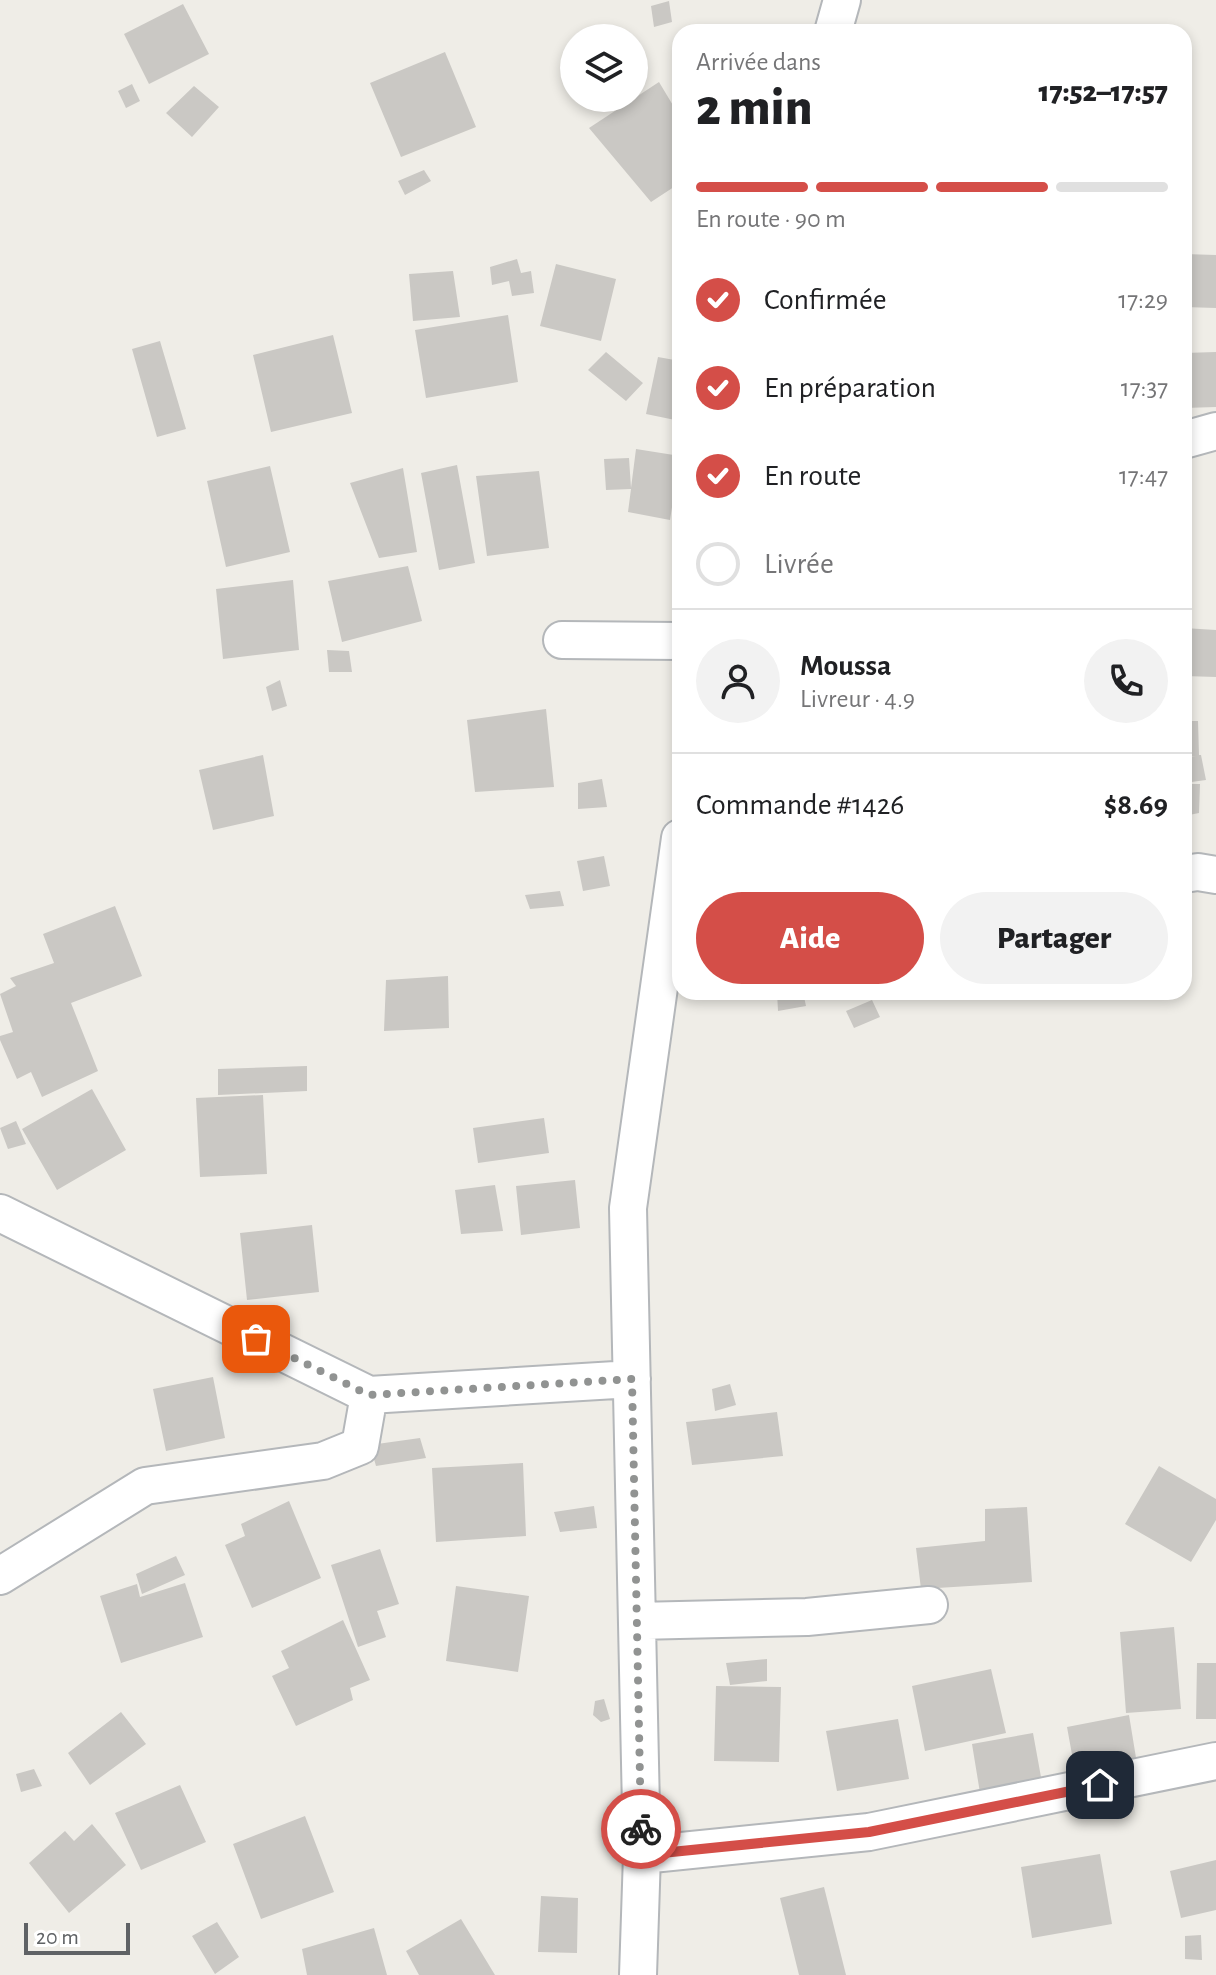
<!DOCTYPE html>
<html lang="fr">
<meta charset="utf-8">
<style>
:root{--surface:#fff;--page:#f2f2f2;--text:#202124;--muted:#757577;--line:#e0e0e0;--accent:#d44e48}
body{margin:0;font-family:"Alegreya Sans",sans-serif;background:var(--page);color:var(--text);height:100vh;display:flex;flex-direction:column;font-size:30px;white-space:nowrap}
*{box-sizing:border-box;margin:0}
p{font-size:26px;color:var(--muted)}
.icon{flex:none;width:44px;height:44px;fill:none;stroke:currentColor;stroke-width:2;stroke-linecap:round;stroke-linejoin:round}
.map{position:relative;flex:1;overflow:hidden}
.sheet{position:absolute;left:672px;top:24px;width:520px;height:976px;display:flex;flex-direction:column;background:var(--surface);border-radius:24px;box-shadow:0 4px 12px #0003}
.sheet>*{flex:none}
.tools{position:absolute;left:560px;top:24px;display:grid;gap:16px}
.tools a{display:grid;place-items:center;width:88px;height:88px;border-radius:50%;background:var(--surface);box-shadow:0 4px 12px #0003;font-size:40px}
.scale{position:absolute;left:24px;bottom:20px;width:106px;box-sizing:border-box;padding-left:8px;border:4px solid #5f6265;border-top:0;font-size:22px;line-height:28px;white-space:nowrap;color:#5f6265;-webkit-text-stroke:6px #fff;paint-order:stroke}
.pin{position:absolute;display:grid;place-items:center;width:68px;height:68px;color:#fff;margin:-34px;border-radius:16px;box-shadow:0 4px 12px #0006}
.courier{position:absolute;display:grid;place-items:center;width:80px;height:80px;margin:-40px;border:6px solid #d44e48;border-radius:50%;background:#fff;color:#222;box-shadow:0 2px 10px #0007}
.headline em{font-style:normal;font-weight:800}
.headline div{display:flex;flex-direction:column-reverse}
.headline{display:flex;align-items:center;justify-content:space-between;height:136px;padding:0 24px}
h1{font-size:52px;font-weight:800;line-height:60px}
.bar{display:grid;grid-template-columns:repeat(4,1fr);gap:12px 8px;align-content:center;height:96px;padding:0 24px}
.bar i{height:10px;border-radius:6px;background:var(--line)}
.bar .selected{background:var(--accent)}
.bar p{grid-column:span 4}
.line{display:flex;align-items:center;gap:20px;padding:0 24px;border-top:2px solid var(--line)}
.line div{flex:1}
.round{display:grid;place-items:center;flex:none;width:84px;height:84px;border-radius:42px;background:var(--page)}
ol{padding:0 24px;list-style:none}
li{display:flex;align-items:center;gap:24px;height:88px}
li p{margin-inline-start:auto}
li .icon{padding:8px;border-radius:50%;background:var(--accent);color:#fff;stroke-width:4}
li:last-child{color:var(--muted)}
li i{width:44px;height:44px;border:4px solid var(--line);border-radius:50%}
.button{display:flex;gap:16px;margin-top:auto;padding:16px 24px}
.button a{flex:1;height:92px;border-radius:48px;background:var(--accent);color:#fff;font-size:32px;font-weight:800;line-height:92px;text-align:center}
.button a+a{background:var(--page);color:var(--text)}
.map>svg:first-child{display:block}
.building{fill:#cac8c4}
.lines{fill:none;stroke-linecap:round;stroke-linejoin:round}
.street-casing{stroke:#b4b7ba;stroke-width:40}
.street{stroke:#fff;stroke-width:36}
.done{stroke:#919392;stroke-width:8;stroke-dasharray:0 14.4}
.route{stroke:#d44e48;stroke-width:10}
</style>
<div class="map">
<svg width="1216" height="1975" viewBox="0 0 1216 1975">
<rect width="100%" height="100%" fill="#efede7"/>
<path class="building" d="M 669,1 L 672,22 L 654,27 L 651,6 Z
M 183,4 L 209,54 L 149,84 L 124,34 Z
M 445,52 L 476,127 L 401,157 L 370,83 Z
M 659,82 L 680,117 L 680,183 L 651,202 L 589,128 Z
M 132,84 L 140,101 L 126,108 L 118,91 Z
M 194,86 L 219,107 L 192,137 L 166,113 Z
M 424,170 L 431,181 L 405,195 L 398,181 Z
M 1184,254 L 1216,255 L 1216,308 L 1184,307 Z
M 517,259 L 521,273 L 531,271 L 534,293 L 512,296 L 509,281 L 492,285 L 490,267 Z
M 556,264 L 616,279 L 601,341 L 540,326 Z
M 453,271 L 460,317 L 413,321 L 409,274 Z
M 508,315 L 518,382 L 426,398 L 415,330 Z
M 333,335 L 352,413 L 271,432 L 253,355 Z
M 160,341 L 186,429 L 157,437 L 132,349 Z
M 606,352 L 643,383 L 626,401 L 588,370 Z
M 1216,352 L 1216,407 L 1184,408 L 1184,353 Z
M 658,357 L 680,361 L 680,421 L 646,414 Z
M 636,449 L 680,456 L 670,520 L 628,512 L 631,489 L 606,490 L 604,459 L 629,458 L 631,488 Z
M 457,465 L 475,563 L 439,570 L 421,473 Z
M 270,466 L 290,552 L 226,567 L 207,481 Z
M 403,468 L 417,552 L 379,558 L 350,483 Z
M 539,471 L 549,548 L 487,556 L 476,476 Z
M 408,566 L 422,621 L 342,642 L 328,581 Z
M 293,580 L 299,650 L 223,659 L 216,589 Z
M 1184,628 L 1216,630 L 1216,677 L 1184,676 Z
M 327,650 L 349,651 L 352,672 L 329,672 Z
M 280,680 L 287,706 L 272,711 L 266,687 Z
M 546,709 L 554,787 L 475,792 L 467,720 Z
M 1184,721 L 1198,721 L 1199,755 L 1201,755 L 1206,780 L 1184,783 L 1184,757 L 1196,756 L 1184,756 Z
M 263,755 L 274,816 L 213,830 L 199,770 Z
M 602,779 L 607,807 L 578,809 L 578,783 Z
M 1184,784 L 1200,784 L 1199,813 L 1184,816 Z
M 604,856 L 610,886 L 583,891 L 577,861 Z
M 560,891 L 564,906 L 530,909 L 525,895 Z
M 115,906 L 142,976 L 71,1003 L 98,1071 L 42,1097 L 31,1072 L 17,1079 L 0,1040 L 0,1036 L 13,1032 L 0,994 L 16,986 L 10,978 L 54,963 L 43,934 Z
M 448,976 L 449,1028 L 384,1031 L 386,980 Z
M 777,992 L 803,992 L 806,1006 L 778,1011 Z
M 872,1000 L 880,1017 L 854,1028 L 846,1011 Z
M 307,1066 L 307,1091 L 218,1095 L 218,1069 Z
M 92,1089 L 126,1150 L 57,1190 L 22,1129 Z
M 263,1095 L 267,1174 L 200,1177 L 196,1098 Z
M 544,1118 L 549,1153 L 478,1163 L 473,1128 Z
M 16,1121 L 26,1144 L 8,1149 L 0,1128 Z
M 575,1180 L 580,1228 L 521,1235 L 516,1186 Z
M 495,1185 L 503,1231 L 461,1234 L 455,1190 Z
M 312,1225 L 319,1292 L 247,1300 L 240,1233 Z
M 213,1377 L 225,1438 L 166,1451 L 153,1389 Z
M 730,1384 L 736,1405 L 715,1411 L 712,1389 Z
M 777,1412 L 783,1456 L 692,1465 L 686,1422 Z
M 420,1438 L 426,1458 L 376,1466 L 370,1445 Z
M 523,1463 L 526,1536 L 436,1542 L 432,1468 Z
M 1159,1466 L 1216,1499 L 1216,1520 L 1191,1562 L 1125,1524 Z
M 289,1501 L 321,1578 L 252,1608 L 225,1545 L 245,1536 L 241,1524 Z
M 594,1506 L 597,1528 L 560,1532 L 554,1512 Z
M 1027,1507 L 1032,1582 L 921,1589 L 916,1548 L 985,1541 L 985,1509 Z
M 380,1549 L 399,1604 L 377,1611 L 386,1637 L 358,1647 L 331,1565 Z
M 176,1556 L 185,1575 L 142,1594 L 136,1574 Z
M 185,1583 L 203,1637 L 121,1663 L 100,1596 L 137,1584 L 140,1597 Z
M 456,1586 L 529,1596 L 518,1672 L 446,1661 Z
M 343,1620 L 370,1680 L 350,1688 L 353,1700 L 296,1726 L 272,1676 L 289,1668 L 281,1651 Z
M 1174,1627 L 1181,1709 L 1126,1713 L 1120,1632 Z
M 767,1659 L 767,1681 L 730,1685 L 726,1663 Z
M 1197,1663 L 1216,1663 L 1216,1719 L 1196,1719 Z
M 991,1669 L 1006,1733 L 925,1751 L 912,1686 Z
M 716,1686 L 781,1687 L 779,1762 L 714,1761 Z
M 604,1699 L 610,1719 L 601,1722 L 593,1715 L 595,1701 Z
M 121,1712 L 146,1744 L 90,1785 L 68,1753 Z
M 1129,1715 L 1138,1770 L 1077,1782 L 1067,1727 Z
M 898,1719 L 909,1779 L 837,1791 L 826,1731 Z
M 1033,1733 L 1043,1788 L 981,1799 L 972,1744 Z
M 34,1769 L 42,1786 L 21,1792 L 16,1774 Z
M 180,1785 L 206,1842 L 141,1870 L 115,1813 Z
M 305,1816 L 334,1892 L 261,1919 L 233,1844 Z
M 92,1824 L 126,1865 L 69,1913 L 29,1863 L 65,1831 L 74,1841 Z
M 1100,1854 L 1112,1924 L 1032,1938 L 1021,1867 Z
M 1216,1860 L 1216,1910 L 1181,1918 L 1170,1871 Z
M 824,1887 L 846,1975 L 799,1975 L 780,1898 Z
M 541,1896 L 578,1898 L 577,1953 L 538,1952 Z
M 461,1919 L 495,1975 L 419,1975 L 406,1951 Z
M 217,1922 L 239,1957 L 215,1974 L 192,1936 Z
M 374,1928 L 387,1975 L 307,1975 L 302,1949 Z
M 1201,1935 L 1202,1960 L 1185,1959 L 1185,1936 Z"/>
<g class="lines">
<g class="street-casing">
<path id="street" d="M 833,32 L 842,0
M 1184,440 L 1216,431
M 562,640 L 680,641
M 1184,874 L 1198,872 L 1216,875
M 0,1213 L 369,1395 L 632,1379
M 0,1576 L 145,1486 L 323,1461 L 360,1446 L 369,1395
M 637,1621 L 807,1617 L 929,1605
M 642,1855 L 869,1832 L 1216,1761
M 638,1975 L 642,1855 L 628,1208 L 680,838"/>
</g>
<use href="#street" class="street"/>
</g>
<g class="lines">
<path class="done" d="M 256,1339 L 369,1395 L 632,1379 L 641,1829"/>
<path class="route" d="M 641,1829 L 642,1855 L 869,1832 L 1100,1785"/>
</g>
</svg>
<div class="tools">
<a><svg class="icon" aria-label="layers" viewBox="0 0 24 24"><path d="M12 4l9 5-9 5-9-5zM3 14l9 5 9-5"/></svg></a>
</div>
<div class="scale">20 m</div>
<div class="pin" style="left:256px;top:1339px;background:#ea580c"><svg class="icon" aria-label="bag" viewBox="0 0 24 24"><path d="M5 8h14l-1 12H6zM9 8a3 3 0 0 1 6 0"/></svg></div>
<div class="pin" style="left:1100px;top:1785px;background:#1f2937"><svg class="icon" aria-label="home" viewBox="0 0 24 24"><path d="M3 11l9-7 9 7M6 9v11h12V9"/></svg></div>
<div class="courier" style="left:641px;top:1829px"><svg class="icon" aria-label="bike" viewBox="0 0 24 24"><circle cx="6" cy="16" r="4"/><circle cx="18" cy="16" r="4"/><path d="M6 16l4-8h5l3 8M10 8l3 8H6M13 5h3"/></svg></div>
<section class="sheet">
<div class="headline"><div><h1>2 min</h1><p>Arrivée dans</p></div><em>17:52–17:57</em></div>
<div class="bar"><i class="selected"></i><i class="selected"></i><i class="selected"></i><i></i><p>En route · 90 m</p></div>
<ol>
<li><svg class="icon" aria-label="check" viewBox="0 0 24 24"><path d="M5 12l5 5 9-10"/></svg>Confirmée<p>17:29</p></li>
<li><svg class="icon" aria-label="check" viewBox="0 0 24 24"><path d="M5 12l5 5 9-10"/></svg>En préparation<p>17:37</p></li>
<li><svg class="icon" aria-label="check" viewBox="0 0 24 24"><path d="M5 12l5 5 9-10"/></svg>En route<p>17:47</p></li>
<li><i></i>Livrée</li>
</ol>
<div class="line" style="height:144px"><a class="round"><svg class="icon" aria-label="person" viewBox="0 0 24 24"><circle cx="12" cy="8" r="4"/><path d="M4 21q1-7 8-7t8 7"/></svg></a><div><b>Moussa</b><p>Livreur · 4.9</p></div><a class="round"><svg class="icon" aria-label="phone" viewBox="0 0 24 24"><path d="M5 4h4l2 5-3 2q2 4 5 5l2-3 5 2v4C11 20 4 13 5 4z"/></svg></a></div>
<div class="line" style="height:104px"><div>Commande #1426</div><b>$8.69</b></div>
<div class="button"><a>Aide</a><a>Partager</a></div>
</section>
</div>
